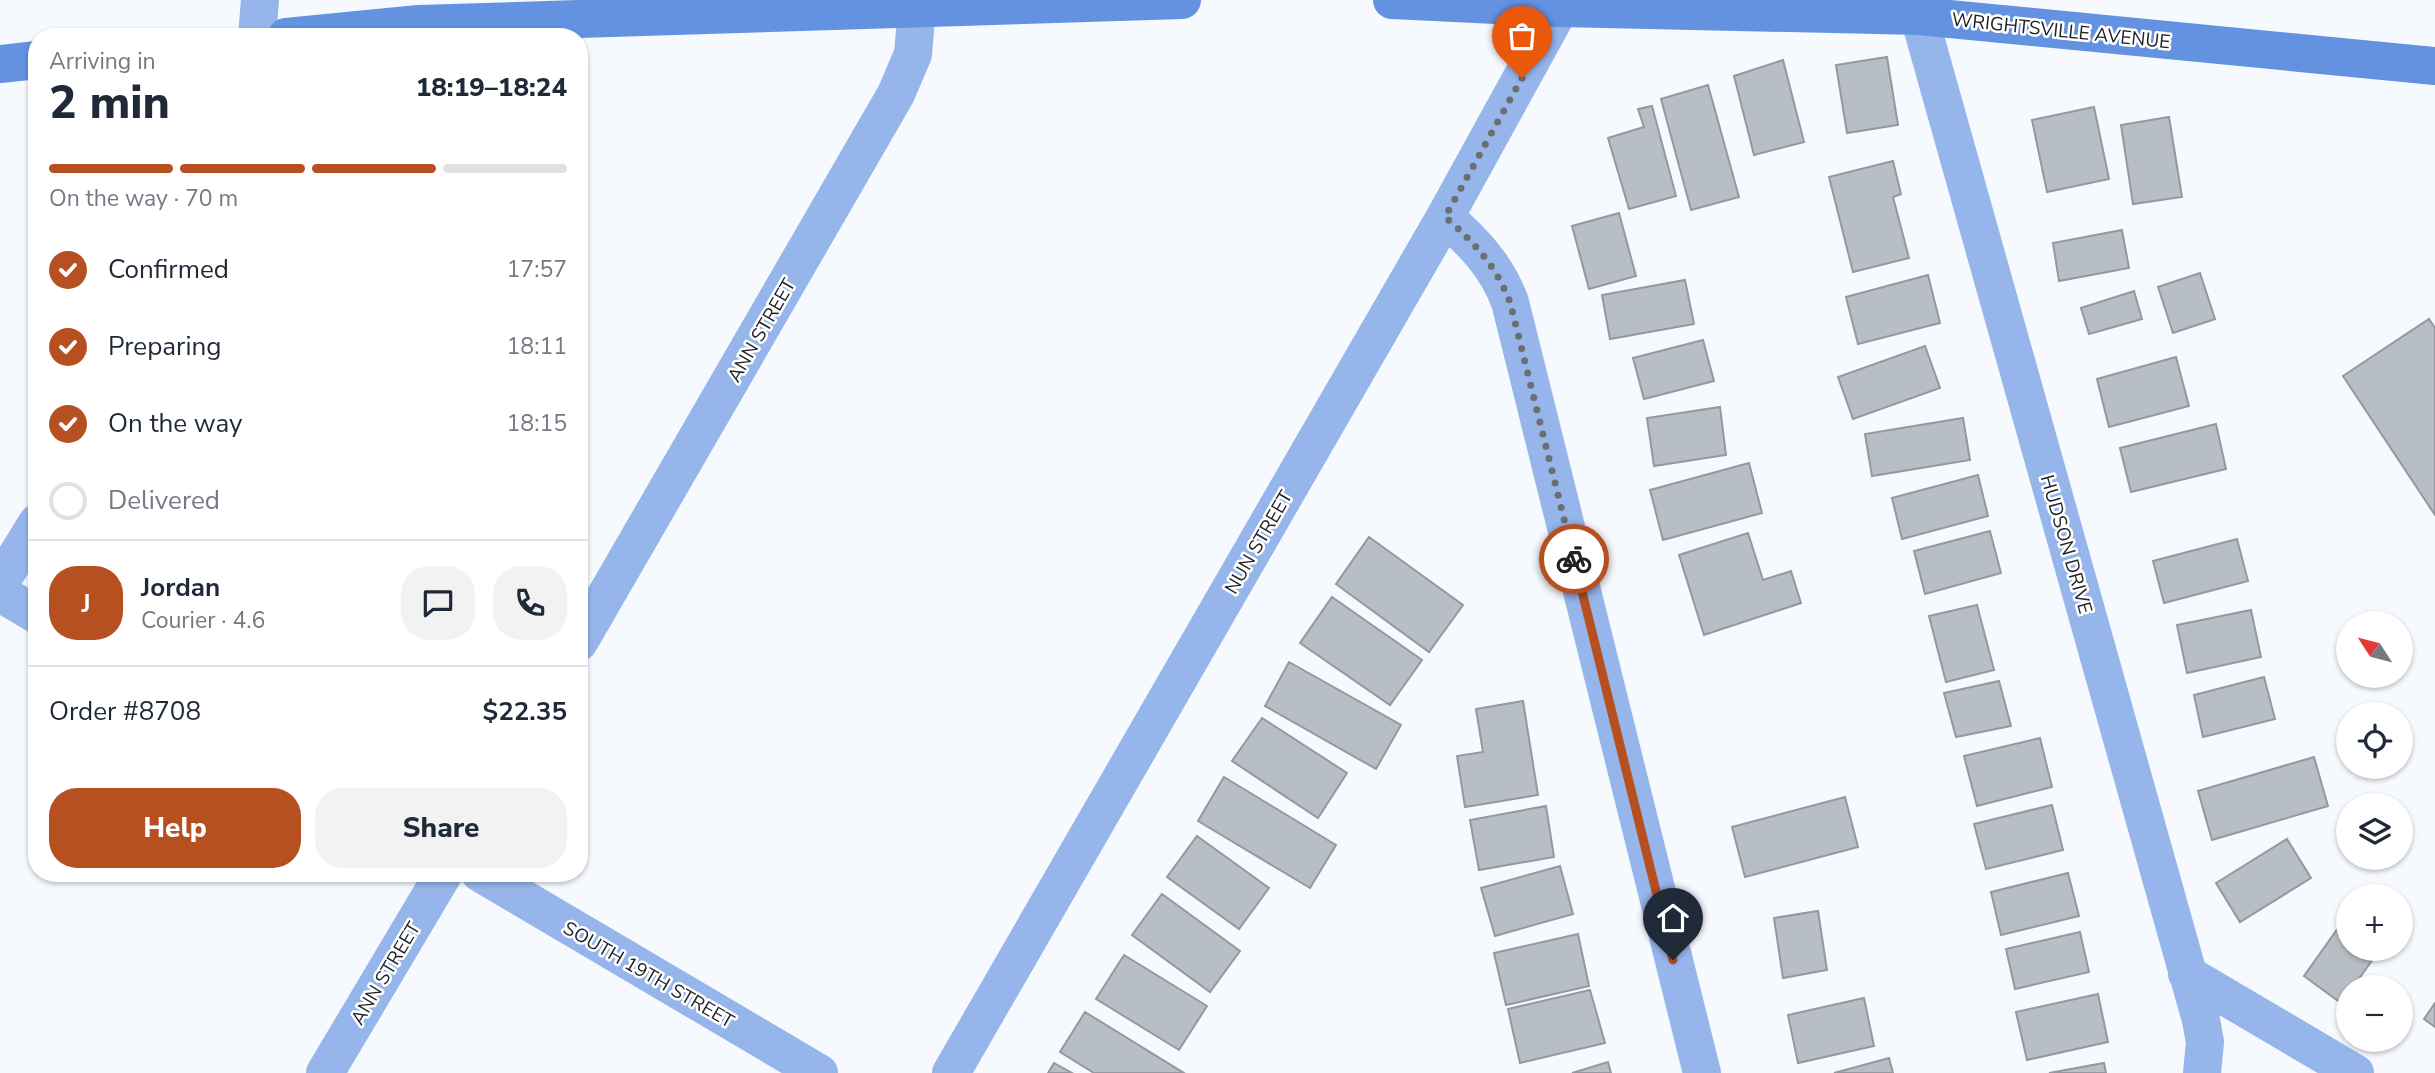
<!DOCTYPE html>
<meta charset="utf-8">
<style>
:root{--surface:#fff;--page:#f2f2f3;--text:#1f2937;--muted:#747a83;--line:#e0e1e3;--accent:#b65021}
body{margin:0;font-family:"Nunito Sans",sans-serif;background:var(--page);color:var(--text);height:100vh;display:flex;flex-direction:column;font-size:26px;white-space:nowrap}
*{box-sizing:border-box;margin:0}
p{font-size:23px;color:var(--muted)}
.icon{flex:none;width:38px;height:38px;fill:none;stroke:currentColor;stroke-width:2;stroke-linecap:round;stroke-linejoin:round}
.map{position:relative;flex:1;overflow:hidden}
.details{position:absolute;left:28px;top:28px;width:560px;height:854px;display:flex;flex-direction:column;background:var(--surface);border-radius:28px;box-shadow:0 2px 5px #0004}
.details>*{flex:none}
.needle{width:46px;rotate:306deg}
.tools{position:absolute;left:2336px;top:611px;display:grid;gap:14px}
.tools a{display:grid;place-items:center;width:77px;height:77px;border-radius:50%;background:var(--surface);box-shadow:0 2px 5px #0004;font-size:35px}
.pin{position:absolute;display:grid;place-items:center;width:60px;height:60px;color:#fff;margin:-72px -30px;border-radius:50% 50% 50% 0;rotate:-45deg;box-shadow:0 0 7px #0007}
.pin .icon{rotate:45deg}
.courier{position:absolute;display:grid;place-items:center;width:70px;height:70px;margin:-35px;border:5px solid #b65021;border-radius:50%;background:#fff;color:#222;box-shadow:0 2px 9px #0007}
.head em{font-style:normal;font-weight:800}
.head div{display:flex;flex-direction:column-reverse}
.head{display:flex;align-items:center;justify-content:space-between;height:119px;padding:0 21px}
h1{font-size:46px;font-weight:800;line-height:52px}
.bar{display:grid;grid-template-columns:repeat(4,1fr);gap:10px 7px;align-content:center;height:84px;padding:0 21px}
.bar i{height:9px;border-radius:5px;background:var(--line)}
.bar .on{background:var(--accent)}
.bar p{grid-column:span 4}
.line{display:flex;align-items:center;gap:18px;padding:0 21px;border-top:2px solid var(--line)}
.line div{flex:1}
.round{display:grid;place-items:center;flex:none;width:74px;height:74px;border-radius:28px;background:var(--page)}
ol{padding:0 21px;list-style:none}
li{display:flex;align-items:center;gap:21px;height:77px}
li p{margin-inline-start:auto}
li .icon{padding:7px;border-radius:50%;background:var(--accent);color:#fff;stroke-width:4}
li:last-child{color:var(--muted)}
li i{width:38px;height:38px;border:4px solid var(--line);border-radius:50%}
.action{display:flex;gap:14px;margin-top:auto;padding:14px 21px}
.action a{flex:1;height:80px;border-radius:28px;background:var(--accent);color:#fff;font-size:28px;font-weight:800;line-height:80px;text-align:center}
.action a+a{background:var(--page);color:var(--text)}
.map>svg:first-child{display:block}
.building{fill:#b8bec6;stroke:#9498a0;stroke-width:2}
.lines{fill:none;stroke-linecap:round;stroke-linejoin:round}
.street{stroke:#95b5eb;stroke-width:38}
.secondary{stroke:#6392e1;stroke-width:38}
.done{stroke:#6c6e72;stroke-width:7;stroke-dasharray:0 12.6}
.route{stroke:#b65021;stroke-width:9}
.labels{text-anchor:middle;stroke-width:5;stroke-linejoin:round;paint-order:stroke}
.street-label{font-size:19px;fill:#212326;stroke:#fff}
</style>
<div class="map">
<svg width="2435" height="1073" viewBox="0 0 2435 1073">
<rect width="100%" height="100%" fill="#f6f9fe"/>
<path class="building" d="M 1887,57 L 1898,125 L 1847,133 L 1836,65 Z
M 1783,60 L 1804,142 L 1754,155 L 1734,76 Z
M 1708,85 L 1739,197 L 1691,210 L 1661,99 Z
M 1652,106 L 1676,196 L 1629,209 L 1608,138 L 1644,127 L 1638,109 Z
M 2094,107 L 2109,179 L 2047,192 L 2032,120 Z
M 2169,117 L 2182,197 L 2133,204 L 2121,125 Z
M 1893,161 L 1901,194 L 1893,197 L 1909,258 L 1853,272 L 1829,177 Z
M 1619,213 L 1636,276 L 1589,289 L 1572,226 Z
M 2122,230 L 2129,268 L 2059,281 L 2053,243 Z
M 2200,273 L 2215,319 L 2173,333 L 2158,287 Z
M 1928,275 L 1940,323 L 1858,344 L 1846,297 Z
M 1685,280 L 1694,324 L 1610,339 L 1602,295 Z
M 2134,291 L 2142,319 L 2089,334 L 2081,308 Z
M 2429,319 L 2435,328 L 2435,515 L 2343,376 Z
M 1703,340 L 1714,381 L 1644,399 L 1633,358 Z
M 1925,346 L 1940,388 L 1853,419 L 1838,377 Z
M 2176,357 L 2189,406 L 2109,427 L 2097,379 Z
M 1720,407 L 1726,455 L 1654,466 L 1647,418 Z
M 1963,418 L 1970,460 L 1872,476 L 1865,434 Z
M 2216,424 L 2226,469 L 2131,492 L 2120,448 Z
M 1749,463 L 1762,513 L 1663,540 L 1650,490 Z
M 1978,475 L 1988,516 L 1902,539 L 1892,498 Z
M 1990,531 L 2001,573 L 1925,594 L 1914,551 Z
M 1748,533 L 1763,580 L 1791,571 L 1801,603 L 1704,635 L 1679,555 Z
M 1369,537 L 1463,605 L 1429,652 L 1336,584 Z
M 2237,539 L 2248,581 L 2164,603 L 2153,561 Z
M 1332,597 L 1422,660 L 1390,705 L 1300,643 Z
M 1977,605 L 1994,670 L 1946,682 L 1929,616 Z
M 2251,610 L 2261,657 L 2187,673 L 2177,625 Z
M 1289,662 L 1401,725 L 1376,769 L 1265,706 Z
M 2264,677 L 2275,719 L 2203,737 L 2194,695 Z
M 1999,681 L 2011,726 L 1956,737 L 1944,693 Z
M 1523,701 L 1538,795 L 1465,807 L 1457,756 L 1483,752 L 1476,709 Z
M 1262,718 L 1347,773 L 1318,818 L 1232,761 Z
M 2040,738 L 2052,787 L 1977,806 L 1964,756 Z
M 2314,757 L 2328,806 L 2212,840 L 2198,791 Z
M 1224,777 L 1336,845 L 1310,888 L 1198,821 Z
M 1845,797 L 1858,847 L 1745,877 L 1732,827 Z
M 2052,805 L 2063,850 L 1986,869 L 1974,824 Z
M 1546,806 L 1554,857 L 1479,870 L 1470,820 Z
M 1197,836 L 1269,888 L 1239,929 L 1167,877 Z
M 2287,839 L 2311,878 L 2240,922 L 2216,883 Z
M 1560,866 L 1573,914 L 1495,936 L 1481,888 Z
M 2068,873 L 2079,916 L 2001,935 L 1991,892 Z
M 1162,894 L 1240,951 L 1210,992 L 1132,935 Z
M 1818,911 L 1827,970 L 1783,978 L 1774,918 Z
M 2348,914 L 2348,948 L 2381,948 L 2353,987 L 2348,987 L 2348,993 L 2341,1003 L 2304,976 Z
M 2080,932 L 2089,972 L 2015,989 L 2006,949 Z
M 1578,934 L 1589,986 L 1506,1005 L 1494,953 Z
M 1124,955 L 1207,1006 L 1179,1050 L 1096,999 Z
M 1590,990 L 1605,1043 L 1520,1063 L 1508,1009 Z
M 2098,994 L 2108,1042 L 2027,1060 L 2016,1012 Z
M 1864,998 L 1874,1046 L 1798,1063 L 1788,1015 Z
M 2435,1003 L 2435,1027 L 2424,1019 Z
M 1085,1012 L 1184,1073 L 1094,1073 L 1060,1052 Z
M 1889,1058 L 1893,1073 L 1834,1073 Z
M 1608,1062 L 1611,1073 L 1572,1073 Z
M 1054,1063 L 1072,1073 L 1048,1073 Z
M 2104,1063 L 2106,1073 L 2049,1073 Z"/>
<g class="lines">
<path class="street" d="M 1922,0 L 1919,16 L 2201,1020 L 2205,1042 L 2202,1073
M 257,37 L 260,0
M 1445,217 C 1474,243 1496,265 1510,302 L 1702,1073
M 0,583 L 37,523
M 0,593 L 37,615
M 579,642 L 896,94 L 913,54 L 917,8
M 480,873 L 819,1073
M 2187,974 L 2355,1073
M 325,1073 L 444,873
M 951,1073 L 1445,217 L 1560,8"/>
<path class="secondary" d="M 1392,0 L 1560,8 L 1919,16 L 2435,66
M 286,37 L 419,24 L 1182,0
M 0,64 L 37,60"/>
</g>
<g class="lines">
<path class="done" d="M 1522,78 L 1445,217 C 1474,242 1496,266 1510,302 L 1574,559"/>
<path class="route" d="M 1574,559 L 1673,960"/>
</g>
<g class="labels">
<g class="street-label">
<text transform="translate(2061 30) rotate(6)" y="7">WRIGHTSVILLE AVENUE</text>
<text transform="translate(761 330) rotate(-60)" y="7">ANN STREET</text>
<text transform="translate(1258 542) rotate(-60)" y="7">NUN STREET</text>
<text transform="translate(2067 544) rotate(74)" y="7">HUDSON DRIVE</text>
<text transform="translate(385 973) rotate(-59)" y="7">ANN STREET</text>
<text transform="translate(649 974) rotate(30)" y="7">SOUTH 19TH STREET</text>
</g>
</g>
</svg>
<div class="tools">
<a><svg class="needle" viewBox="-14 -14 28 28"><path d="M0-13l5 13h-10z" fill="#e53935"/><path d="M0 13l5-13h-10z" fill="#747a83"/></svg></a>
<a><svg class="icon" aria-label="locate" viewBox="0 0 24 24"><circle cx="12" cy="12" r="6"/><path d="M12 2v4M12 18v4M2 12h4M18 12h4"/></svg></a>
<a><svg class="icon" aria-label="layers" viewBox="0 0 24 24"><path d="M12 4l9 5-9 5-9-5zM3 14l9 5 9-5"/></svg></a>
<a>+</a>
<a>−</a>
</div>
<div class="pin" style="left:1522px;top:78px;background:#ea580c"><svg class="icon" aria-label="bag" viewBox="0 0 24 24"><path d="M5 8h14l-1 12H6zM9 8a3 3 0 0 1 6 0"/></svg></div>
<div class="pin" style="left:1673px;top:960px;background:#1f2937"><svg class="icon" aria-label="home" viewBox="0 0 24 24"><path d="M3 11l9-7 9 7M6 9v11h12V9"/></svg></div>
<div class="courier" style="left:1574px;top:559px"><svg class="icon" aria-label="bike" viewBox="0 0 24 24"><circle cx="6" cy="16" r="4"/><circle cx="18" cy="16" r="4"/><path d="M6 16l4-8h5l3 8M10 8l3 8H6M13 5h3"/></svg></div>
<section class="details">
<div class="head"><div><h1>2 min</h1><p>Arriving in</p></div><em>18:19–18:24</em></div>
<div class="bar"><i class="on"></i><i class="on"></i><i class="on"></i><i></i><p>On the way · 70 m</p></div>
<ol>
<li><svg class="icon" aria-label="check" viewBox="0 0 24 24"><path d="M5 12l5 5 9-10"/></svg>Confirmed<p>17:57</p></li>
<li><svg class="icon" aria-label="check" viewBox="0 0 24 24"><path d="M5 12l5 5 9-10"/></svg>Preparing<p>18:11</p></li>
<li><svg class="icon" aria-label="check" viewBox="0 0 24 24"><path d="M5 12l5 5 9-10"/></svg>On the way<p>18:15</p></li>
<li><i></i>Delivered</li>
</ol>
<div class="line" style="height:126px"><b class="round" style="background:var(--accent);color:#fff">J</b><div><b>Jordan</b><p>Courier · 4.6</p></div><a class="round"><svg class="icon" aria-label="chat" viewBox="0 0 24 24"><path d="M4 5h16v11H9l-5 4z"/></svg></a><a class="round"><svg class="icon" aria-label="phone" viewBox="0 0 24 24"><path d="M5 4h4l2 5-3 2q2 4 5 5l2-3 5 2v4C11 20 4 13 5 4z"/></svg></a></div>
<div class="line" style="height:91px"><div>Order #8708</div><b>$22.35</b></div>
<div class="action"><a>Help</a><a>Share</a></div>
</section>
</div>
